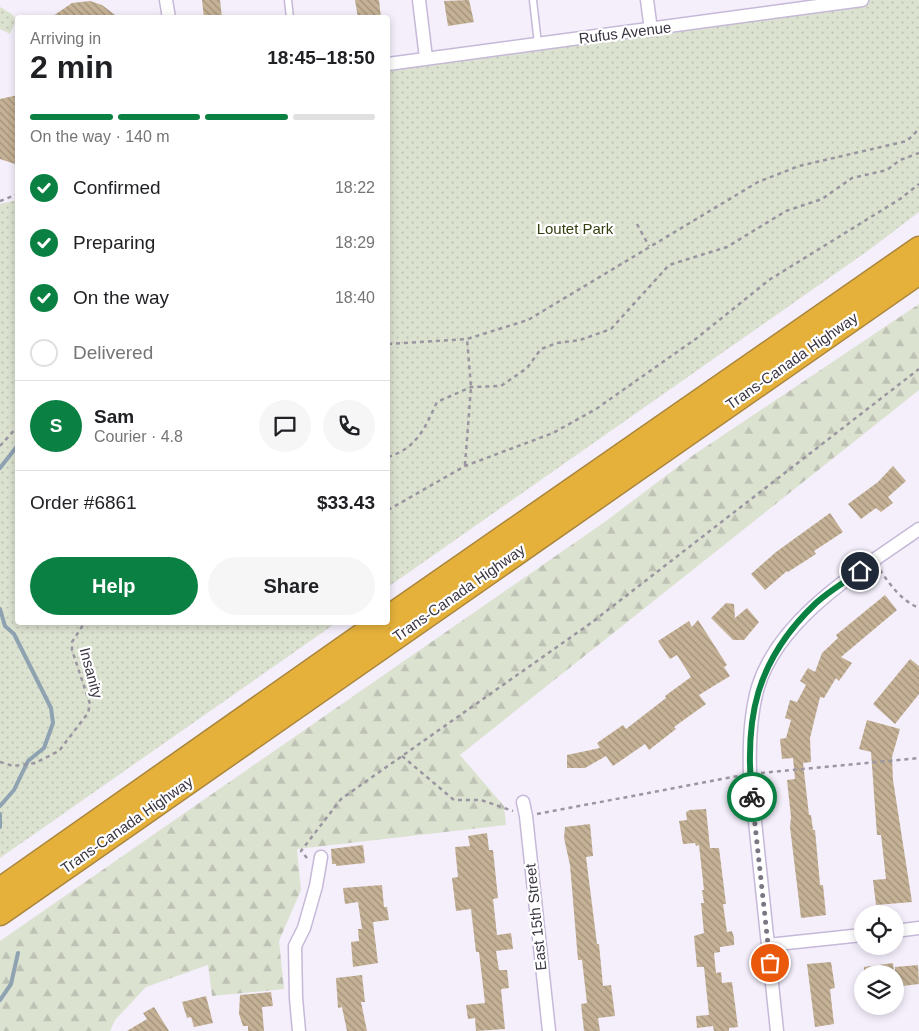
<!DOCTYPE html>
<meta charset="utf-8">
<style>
:root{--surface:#fff;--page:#f6f6f6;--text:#202124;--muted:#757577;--line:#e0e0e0;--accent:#0b8043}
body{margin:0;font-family:Helvetica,sans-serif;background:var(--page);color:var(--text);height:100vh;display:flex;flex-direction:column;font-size:19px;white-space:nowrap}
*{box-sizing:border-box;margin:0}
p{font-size:16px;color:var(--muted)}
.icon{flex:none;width:28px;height:28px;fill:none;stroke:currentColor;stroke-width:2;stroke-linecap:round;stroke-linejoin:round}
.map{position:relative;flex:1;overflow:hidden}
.side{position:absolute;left:15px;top:15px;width:375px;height:610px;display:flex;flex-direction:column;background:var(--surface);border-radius:5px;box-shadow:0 2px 8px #0003}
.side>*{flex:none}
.controls{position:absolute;left:854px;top:905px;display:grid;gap:10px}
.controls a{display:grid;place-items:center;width:50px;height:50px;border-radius:50%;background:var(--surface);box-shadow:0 2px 8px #0003;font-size:25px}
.pin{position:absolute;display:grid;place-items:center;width:42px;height:42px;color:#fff;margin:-21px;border:2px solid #fff;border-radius:50%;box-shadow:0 1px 5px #0007}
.courier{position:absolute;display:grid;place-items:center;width:50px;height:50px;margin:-25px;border:4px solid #0b8043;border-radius:50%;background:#fff;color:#222;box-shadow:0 1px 6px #0007}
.overview em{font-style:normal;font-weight:700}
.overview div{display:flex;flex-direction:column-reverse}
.overview{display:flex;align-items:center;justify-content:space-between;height:85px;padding:0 15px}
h1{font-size:32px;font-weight:700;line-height:38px}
.bar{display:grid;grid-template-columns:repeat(4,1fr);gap:8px 5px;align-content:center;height:60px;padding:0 15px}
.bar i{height:6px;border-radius:4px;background:var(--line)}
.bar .active{background:var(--accent)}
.bar p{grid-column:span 4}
.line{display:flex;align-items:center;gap:12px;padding:0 15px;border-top:1px solid var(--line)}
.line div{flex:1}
.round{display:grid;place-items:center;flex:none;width:52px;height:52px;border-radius:26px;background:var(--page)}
ol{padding:0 15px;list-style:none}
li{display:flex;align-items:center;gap:15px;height:55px}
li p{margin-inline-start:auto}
li .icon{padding:5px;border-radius:50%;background:var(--accent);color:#fff;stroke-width:4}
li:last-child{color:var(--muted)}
li i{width:28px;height:28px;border:2px solid var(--line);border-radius:50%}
.primary-button{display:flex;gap:10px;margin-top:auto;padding:10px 15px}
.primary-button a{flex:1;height:58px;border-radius:30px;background:var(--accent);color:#fff;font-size:20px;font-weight:700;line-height:58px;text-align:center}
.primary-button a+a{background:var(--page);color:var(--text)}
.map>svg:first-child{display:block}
.forest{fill:url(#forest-firs)}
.park{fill:url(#park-dots)}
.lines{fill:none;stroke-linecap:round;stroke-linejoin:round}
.stream{stroke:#8ea2b2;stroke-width:4}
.building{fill:url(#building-back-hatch)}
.service-casing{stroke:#c6b9d8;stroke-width:9}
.minor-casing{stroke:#c6b9d8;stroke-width:15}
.motorway-casing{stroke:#aa863d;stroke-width:25}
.path{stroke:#9a95a1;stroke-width:2.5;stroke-dasharray:4 4;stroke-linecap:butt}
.service{stroke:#fff;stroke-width:6}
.minor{stroke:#fff;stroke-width:12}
.motorway{stroke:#e6b13b;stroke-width:22}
.done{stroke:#7c7783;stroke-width:5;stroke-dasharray:0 9}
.route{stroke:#0b8043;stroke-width:6}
.labels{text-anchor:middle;stroke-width:4.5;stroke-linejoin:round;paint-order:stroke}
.street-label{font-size:15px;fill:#3b3642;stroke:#fff}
.park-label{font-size:15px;fill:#343f10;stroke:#fff}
</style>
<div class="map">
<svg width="919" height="1031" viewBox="0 0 919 1031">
<defs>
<pattern id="forest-firs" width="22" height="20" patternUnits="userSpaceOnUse" patternTransform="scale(1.25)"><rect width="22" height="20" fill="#dce2d0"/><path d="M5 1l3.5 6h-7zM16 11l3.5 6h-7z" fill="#bec2b4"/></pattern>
<pattern id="park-dots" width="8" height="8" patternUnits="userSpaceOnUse" patternTransform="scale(1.25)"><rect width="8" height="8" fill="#dce2d0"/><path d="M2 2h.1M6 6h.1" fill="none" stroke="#bec2b4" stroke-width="1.8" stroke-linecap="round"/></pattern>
<pattern id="building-back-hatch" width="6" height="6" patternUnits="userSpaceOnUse" patternTransform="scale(1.25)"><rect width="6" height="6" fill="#c5b195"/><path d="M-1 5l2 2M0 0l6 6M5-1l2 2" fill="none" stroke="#a1917b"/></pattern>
</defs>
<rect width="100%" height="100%" fill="#f4effb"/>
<path class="forest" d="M 919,304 L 919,390 L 460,755 L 504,806 L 506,825 L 297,849 L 301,890 L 279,941 L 284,989 L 212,996 L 208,965 L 146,987 L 115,1020 L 110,1031 L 0,1031 L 0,941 L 606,521 L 692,456 Z"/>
<path class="park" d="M 844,0 L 919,0 L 919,212 L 869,250 L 388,587 L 388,69 Z
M 0,7 L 12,14 L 16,20 L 10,34 L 0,29 Z
M 17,200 L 18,622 L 336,623 L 0,858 L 0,204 Z"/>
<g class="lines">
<path class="stream" d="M 0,468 L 18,445
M 0,609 L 5,626 L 14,634 L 51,708 L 53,723 L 44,748 L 28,761 L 14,790 L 0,806
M 0,814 L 0,827
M 0,1000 L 11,984 L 18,953"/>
</g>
<path class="building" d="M 202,0 L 220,0 L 222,18 L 204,18 Z
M 355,0 L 379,0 L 381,18 L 358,18 Z
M 469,0 L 474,22 L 448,26 L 444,1 Z
M 90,1 L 102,5 L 119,18 L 50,18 L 72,3 Z
M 18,95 L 18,165 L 0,159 L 0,99 Z
M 893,466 L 906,481 L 888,497 L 893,503 L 881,512 L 876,508 L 861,519 L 848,504 L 878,482 Z
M 830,513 L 843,532 L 814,551 L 816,554 L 788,572 L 787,571 L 765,590 L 751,574 L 776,552 Z
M 885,595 L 897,610 L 841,657 L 852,663 L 839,681 L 836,678 L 824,698 L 820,697 L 810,738 L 811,762 L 803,763 L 809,815 L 811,815 L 813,830 L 815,830 L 820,885 L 823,885 L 826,915 L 801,918 L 790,827 L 791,817 L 787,780 L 795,779 L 793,758 L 782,759 L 780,739 L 786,738 L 791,720 L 785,718 L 790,700 L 797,702 L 806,685 L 800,681 L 808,668 L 815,672 L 822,653 L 838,638 L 836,635 Z
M 726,603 L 734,604 L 735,618 L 747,608 L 759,622 L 744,640 L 733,640 L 711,618 Z
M 698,620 L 727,665 L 724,667 L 730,676 L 699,695 L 706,704 L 674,727 L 676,729 L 649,750 L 645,744 L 613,766 L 606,756 L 585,768 L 567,768 L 567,755 L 600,748 L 597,743 L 623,725 L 626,729 L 666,698 L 665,696 L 691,677 L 677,655 L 670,659 L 658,641 L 689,621 L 692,627 Z
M 910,659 L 919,666 L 919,694 L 895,724 L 873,704 Z
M 867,720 L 900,729 L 892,757 L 893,780 L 912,902 L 876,905 L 873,880 L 886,879 L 881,835 L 877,835 L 871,752 L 859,749 Z
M 706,809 L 710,848 L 719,848 L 726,904 L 723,904 L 727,932 L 732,931 L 734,938 L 734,945 L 720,947 L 720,952 L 714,953 L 716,973 L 721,972 L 722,983 L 732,982 L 738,1027 L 729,1028 L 729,1031 L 714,1031 L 713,1026 L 697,1028 L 696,1016 L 709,1015 L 704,967 L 697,967 L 694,936 L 704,933 L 701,903 L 704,903 L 702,890 L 704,890 L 699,845 L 696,846 L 695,843 L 683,844 L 679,821 L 687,820 L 686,812 L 690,810 Z
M 590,824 L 593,856 L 586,857 L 597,944 L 599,944 L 603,986 L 611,985 L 615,1016 L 598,1018 L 600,1031 L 584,1031 L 581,1004 L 587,1003 L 582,960 L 578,960 L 570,865 L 564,838 L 565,827 Z
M 487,833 L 489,850 L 493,850 L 498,898 L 493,899 L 497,935 L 511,933 L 513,949 L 496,951 L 499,970 L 507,970 L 509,988 L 501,989 L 505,1029 L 476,1031 L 475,1018 L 468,1019 L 466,1005 L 485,1003 L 479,952 L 476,952 L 471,909 L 456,911 L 452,878 L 458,877 L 455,847 L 470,846 L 468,836 Z
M 363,845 L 365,863 L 336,866 L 336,864 L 332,864 L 331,849 Z
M 382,885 L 384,907 L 387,907 L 389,920 L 373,922 L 378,963 L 353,967 L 351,942 L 359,941 L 358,929 L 362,929 L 358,902 L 345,904 L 343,888 Z
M 831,962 L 835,988 L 830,989 L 834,1024 L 815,1027 L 807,964 Z
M 893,963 L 894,974 L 864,974 L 864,967 Z
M 918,965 L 919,984 L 895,987 L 895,967 Z
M 362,975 L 365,1002 L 361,1002 L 367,1031 L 347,1031 L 342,1007 L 338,1008 L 336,978 Z
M 271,992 L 273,1006 L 262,1007 L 264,1031 L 248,1031 L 248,1026 L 243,1026 L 239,1014 L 240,995 Z
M 206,996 L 213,1023 L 194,1027 L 191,1017 L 187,1018 L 182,1002 Z
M 154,1007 L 169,1031 L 127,1031 L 147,1019 L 143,1013 Z"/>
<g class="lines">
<g class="service-casing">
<path id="service" d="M 288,0 L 290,18
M 533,0 L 538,44"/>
</g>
<g class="minor-casing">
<path id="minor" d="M 166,0 L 169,18
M 419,0 L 426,58
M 647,0 L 651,30
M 388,64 L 862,0
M 523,802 L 526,816 L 549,1031
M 895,931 L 919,928
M 768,945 L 862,935
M 299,1031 L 296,998 L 295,946 L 304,928 L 316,886 L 321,857
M 777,1031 L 750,774 C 749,745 750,715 758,687 C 780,616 862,569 919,529"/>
</g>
<g class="motorway-casing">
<path id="motorway" d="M 388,617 L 919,248
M 0,889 L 380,622
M 0,914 L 919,273"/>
</g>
<path class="path" d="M 0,201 L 18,194
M 637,224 L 649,246
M 388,344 L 467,339 L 528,320 L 758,182 L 799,166 L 907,141 L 919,129
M 0,446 L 18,426
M 388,457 C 417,448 425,428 437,402 L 471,387 L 501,386 L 527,368 L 541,349 L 557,343 L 580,340 L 611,329 L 669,265 L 727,247 L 786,211 L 822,199 L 852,178 L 887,170 L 900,160 L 919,153
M 465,465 L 471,387 L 467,339
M 388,510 L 465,466 L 553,433 L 596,409 L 697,338 L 769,280 L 900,199 L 919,184
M 880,570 C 890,585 902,601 919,608
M 402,756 L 454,800 L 481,800 L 513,811
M 0,762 L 13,766 L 35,763 L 59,751 L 88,713 L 90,704 L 72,650 L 72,642 L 85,622
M 761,773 L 919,758
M 537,814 L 738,776
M 307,858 L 301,851 L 341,799 L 591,623 L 919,369"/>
<use href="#service" class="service"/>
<use href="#minor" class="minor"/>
<use href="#motorway" class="motorway"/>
</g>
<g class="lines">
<path class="done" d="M 752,797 L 770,963"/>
<path class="route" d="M 752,797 C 744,718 756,660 816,603 C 829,591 845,582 860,571"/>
</g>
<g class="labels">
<g class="street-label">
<text transform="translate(625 33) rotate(-7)" y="5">Rufus Avenue</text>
<text transform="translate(792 361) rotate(-35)" y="5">Trans-Canada Highway</text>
<text transform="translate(459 593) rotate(-35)" y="5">Trans-Canada Highway</text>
<text transform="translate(91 673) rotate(75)" y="5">Insanity</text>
<text transform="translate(127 825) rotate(-35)" y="5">Trans-Canada Highway</text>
<text transform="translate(536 917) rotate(-96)" y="5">East 15th Street</text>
</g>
<g class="park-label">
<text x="575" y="234">Loutet Park</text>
</g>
</g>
</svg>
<div class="controls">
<a><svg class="icon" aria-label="locate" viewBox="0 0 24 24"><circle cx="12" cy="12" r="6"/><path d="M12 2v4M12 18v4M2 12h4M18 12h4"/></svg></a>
<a><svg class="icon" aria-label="layers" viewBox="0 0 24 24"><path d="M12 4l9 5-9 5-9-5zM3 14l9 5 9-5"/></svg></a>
</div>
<div class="pin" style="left:770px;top:963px;background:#ea580c"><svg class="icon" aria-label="bag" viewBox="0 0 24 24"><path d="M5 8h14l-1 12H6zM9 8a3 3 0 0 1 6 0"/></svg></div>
<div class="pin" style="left:860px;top:571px;background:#1f2937"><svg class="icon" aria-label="home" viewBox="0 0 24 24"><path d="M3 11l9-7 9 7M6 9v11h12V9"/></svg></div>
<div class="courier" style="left:752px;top:797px"><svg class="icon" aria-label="bike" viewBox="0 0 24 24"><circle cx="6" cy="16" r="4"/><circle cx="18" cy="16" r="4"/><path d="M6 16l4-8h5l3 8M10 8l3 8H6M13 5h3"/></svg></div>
<section class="side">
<div class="overview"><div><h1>2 min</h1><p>Arriving in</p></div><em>18:45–18:50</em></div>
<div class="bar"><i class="active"></i><i class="active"></i><i class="active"></i><i></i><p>On the way · 140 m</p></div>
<ol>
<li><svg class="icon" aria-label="check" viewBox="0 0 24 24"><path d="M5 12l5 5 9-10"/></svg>Confirmed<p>18:22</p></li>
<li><svg class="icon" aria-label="check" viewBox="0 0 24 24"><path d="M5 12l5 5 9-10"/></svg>Preparing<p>18:29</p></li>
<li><svg class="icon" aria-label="check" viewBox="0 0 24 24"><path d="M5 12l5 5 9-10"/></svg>On the way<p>18:40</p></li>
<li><i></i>Delivered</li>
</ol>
<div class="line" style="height:90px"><b class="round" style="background:var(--accent);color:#fff">S</b><div><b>Sam</b><p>Courier · 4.8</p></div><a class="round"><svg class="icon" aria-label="chat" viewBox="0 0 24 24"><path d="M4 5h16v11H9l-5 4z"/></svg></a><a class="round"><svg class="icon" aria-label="phone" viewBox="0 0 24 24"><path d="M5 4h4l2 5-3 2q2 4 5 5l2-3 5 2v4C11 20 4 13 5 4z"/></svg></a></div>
<div class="line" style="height:65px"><div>Order #6861</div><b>$33.43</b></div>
<div class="primary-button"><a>Help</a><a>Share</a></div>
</section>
</div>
